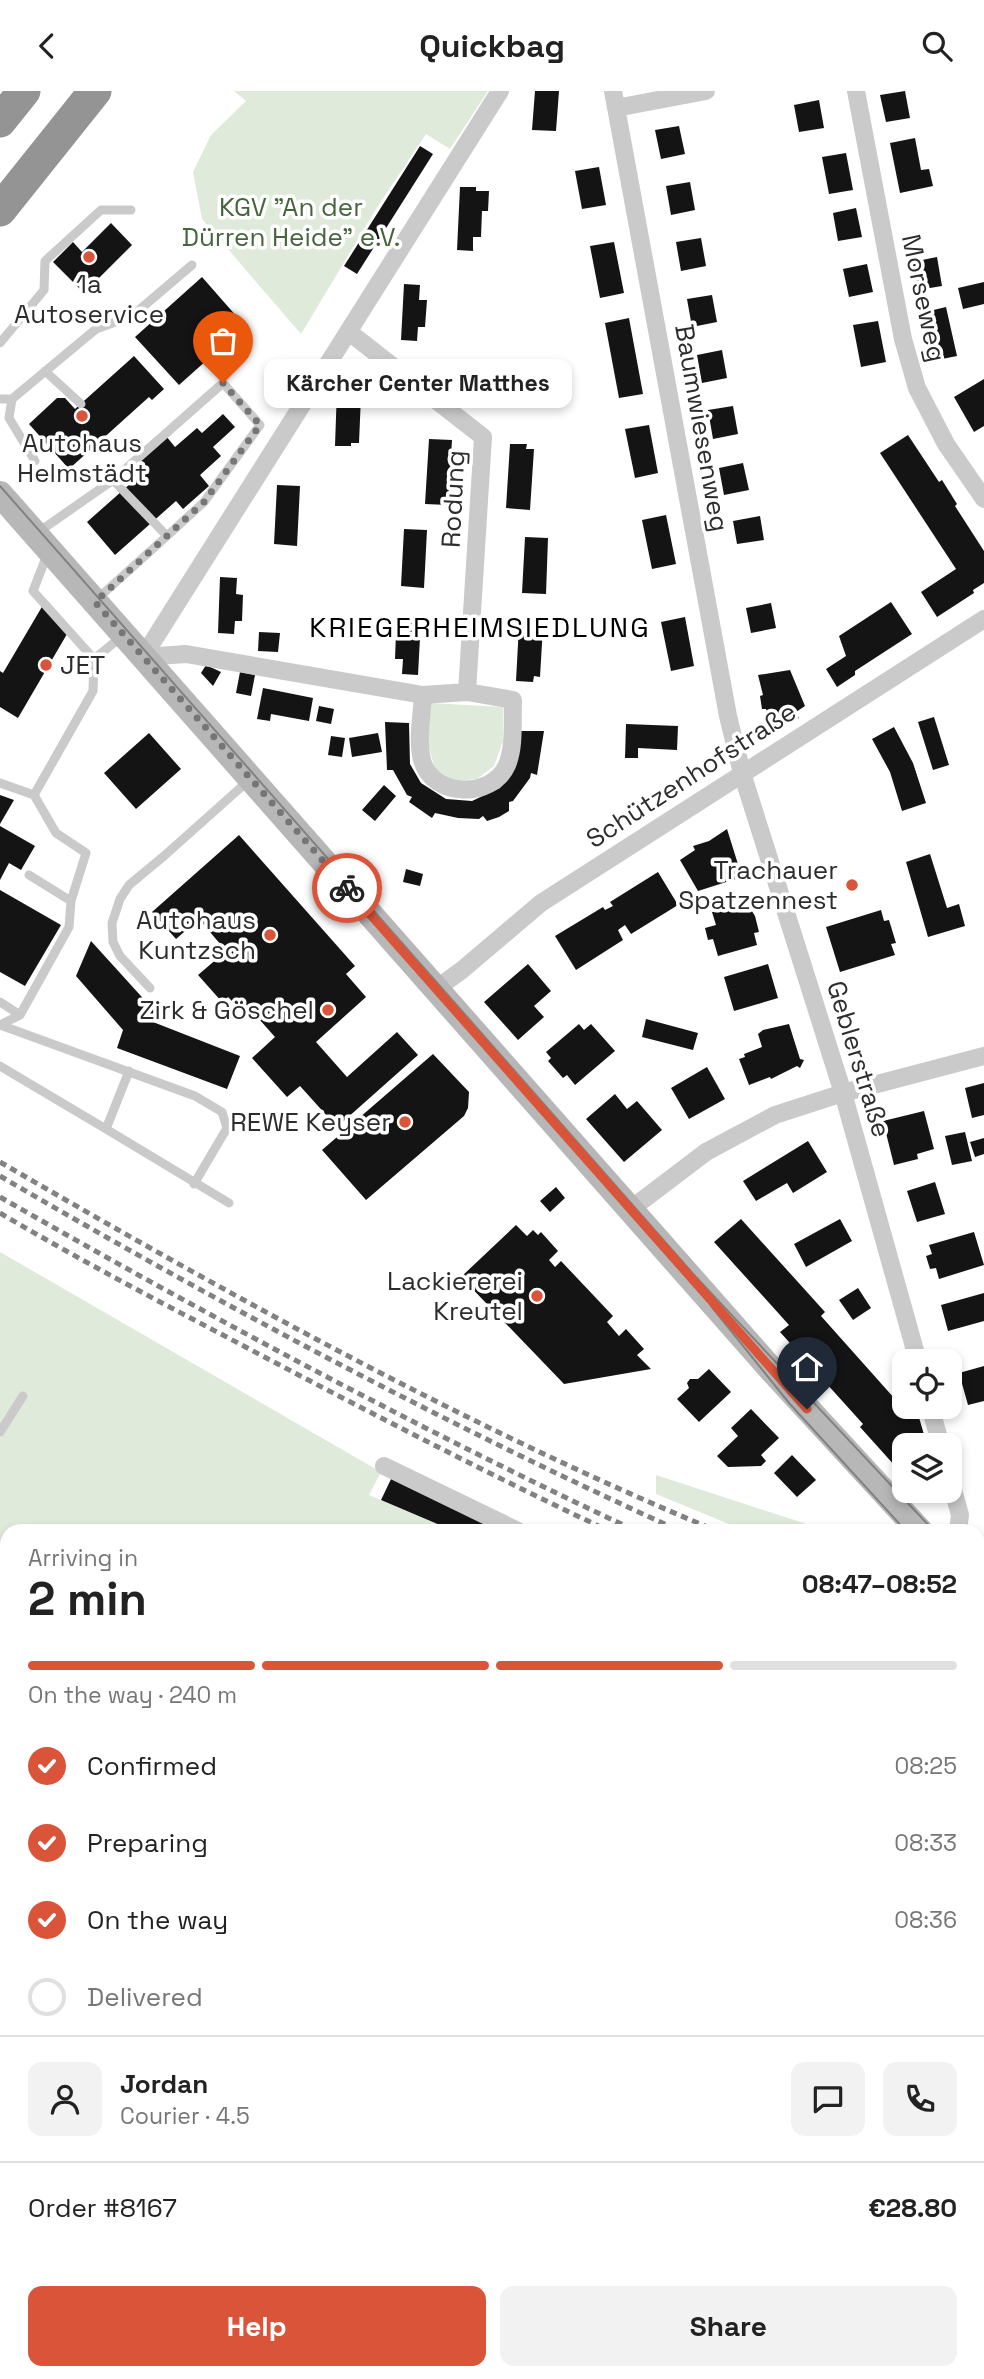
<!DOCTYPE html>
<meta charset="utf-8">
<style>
:root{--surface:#fff;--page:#f2f2f2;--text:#222;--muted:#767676;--line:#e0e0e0;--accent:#d95439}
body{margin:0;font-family:"Space Grotesk",sans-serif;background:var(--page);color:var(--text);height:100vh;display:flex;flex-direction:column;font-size:26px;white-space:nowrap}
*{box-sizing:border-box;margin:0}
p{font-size:23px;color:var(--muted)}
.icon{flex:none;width:38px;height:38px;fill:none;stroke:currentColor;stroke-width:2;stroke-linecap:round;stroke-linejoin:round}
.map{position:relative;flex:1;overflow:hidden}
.side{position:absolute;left:0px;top:1433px;width:985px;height:856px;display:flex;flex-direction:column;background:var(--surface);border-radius:21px 21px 0 0;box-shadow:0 4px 10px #0003}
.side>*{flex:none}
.tools{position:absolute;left:892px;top:1258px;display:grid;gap:14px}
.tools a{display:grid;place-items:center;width:70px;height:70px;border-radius:14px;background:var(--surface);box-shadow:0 4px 10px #0003;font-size:35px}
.pin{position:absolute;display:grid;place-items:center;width:60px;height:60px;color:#fff;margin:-72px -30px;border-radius:50% 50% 50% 0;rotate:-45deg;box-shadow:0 0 7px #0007}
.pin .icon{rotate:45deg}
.courier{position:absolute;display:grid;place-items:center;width:70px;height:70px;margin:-35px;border:5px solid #d95439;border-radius:50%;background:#fff;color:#222;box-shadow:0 2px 9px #0007}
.bubble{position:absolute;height:49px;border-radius:14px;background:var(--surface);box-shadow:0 4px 10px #0003;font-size:23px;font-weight:600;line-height:49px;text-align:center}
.summary em{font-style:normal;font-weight:600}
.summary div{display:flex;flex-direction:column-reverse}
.summary{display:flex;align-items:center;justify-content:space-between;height:119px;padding:0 28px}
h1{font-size:46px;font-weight:600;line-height:52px}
.bar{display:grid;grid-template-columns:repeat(4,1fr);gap:10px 7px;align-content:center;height:84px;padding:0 28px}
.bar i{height:9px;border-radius:5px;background:var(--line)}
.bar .current{background:var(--accent)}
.bar p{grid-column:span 4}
.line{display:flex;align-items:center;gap:18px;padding:0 28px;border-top:2px solid var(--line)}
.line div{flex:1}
.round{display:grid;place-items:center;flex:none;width:74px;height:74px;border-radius:14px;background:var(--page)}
ol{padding:0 28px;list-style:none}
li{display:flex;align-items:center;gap:21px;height:77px}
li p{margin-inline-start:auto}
li .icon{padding:7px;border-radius:50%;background:var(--accent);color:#fff;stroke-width:4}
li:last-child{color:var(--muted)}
li i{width:38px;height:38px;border:4px solid var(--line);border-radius:50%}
.button{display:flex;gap:14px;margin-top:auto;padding:14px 28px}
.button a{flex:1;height:80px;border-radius:14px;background:var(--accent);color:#fff;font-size:28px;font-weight:600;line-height:80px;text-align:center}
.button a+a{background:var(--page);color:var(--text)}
header{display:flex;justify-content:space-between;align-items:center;height:91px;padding:0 28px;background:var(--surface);font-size:32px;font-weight:600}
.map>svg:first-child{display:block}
.green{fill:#dfeadb}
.building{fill:#141414}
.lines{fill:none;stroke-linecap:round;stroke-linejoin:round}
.service{stroke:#cacaca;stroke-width:9}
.minor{stroke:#cacaca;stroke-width:18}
.tertiary{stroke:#cacaca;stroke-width:23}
.secondary{stroke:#b7b7b7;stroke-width:26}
.motorway{stroke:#949494;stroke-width:33}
.tram{stroke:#828282;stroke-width:2}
.rail{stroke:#828282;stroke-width:5;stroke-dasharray:7 5;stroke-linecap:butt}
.done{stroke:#767676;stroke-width:7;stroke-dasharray:0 12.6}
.route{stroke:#d95439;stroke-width:9}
.poi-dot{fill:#d95439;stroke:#fff;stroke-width:2.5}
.labels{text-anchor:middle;stroke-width:7;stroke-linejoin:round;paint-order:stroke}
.park-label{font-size:26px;fill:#46653d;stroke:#fff}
.poi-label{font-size:26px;fill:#2d2d2d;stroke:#fff;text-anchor:end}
.street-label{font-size:26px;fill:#2d2d2d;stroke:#fff}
.neighbourhood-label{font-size:28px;letter-spacing:2px;fill:#000;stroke:#fff}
</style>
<header><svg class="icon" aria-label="back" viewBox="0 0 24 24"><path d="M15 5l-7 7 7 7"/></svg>Quickbag<svg class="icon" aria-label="search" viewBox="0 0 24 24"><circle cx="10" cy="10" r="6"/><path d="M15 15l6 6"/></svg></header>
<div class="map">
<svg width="984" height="2288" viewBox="0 0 984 2288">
<rect width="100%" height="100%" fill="#fff"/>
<path class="green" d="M 234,0 L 488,0 L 450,58 L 426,43 L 376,118 L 301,243 L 202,128 L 193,81 L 211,44 L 246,10 Z
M 430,612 L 503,616 L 503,650 L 494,675 L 477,688 L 453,690 L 436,681 L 428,654 Z
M 0,1161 L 381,1381 L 369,1404 L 454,1440 L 7,1440 L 7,1637 L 0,1633 Z
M 656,1384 L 828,1440 L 746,1440 L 656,1403 Z
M 7,1791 L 7,1866 L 0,1873 L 0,1801 Z
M 677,2282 L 883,2282 L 884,2285 L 872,2288 L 678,2288 Z"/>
<path class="building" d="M 535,0 L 559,0 L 556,40 L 532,39 Z
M 905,0 L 910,27 L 886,31 L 880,4 Z
M 819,9 L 824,37 L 799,41 L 794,14 Z
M 679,35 L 685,63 L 661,68 L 655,39 Z
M 915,47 L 921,79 L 929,78 L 933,95 L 900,102 L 890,52 Z
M 420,55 L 433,63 L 357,183 L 344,175 Z
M 846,62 L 853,99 L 829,103 L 822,66 Z
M 599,76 L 606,114 L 582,118 L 575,80 Z
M 690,91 L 695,119 L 671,124 L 666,95 Z
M 460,96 L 476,96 L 476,100 L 489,100 L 488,120 L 482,120 L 481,146 L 473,146 L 473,160 L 457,159 Z
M 856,117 L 862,146 L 838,150 L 833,122 Z
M 111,132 L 132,154 L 84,202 L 53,171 L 73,151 L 82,161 Z
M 701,147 L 706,175 L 681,180 L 676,151 Z
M 614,151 L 624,202 L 600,207 L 590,155 Z
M 937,166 L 942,195 L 918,199 L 912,171 Z
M 867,173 L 873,201 L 849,206 L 843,178 Z
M 202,186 L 245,235 L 179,294 L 135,246 Z
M 984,191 L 984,213 L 963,218 L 958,197 Z
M 404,193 L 420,194 L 419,209 L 427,209 L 425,236 L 418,236 L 417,250 L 401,249 Z
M 712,204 L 717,231 L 692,236 L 687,208 Z
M 946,216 L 957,265 L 932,270 L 921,222 Z
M 629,227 L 643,303 L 619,307 L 605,232 Z
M 878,230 L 886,271 L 861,276 L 853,234 Z
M 722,259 L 727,287 L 702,292 L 697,264 Z
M 134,265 L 164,298 L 152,309 L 149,306 L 69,378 L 29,333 L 57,307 L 65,307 L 75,318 Z
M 457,286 L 513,289 L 511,312 L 455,309 Z
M 984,288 L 984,335 L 974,341 L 954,306 Z
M 337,297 L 355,298 L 355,304 L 361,305 L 359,352 L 351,352 L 351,355 L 335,355 Z
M 733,315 L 738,343 L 713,348 L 708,319 Z
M 223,323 L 235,336 L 213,356 L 221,365 L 200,384 L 209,395 L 183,418 L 176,410 L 115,464 L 87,431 L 148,377 L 140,368 L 166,345 L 175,356 L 197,337 L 202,342 Z
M 649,334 L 658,382 L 635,387 L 625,338 Z
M 908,344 L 939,391 L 942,389 L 957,413 L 955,415 L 984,460 L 984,492 L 973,499 L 974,502 L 937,526 L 921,501 L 956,478 L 880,362 Z
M 429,348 L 452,349 L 448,414 L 425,413 Z
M 510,353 L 527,353 L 526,358 L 534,358 L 530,419 L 506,417 Z
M 743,372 L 749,399 L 724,404 L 719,377 Z
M 277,394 L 300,395 L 297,455 L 274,453 Z
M 666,424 L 676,473 L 652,478 L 642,429 Z
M 760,425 L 764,449 L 737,453 L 733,430 Z
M 404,438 L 427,439 L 424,497 L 401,495 Z
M 525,446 L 548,447 L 546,503 L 522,502 Z
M 220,486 L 237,487 L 236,503 L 243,504 L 242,530 L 235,530 L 234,543 L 218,542 Z
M 891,511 L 912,543 L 855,580 L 855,584 L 837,596 L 826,578 L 846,565 L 839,545 Z
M 771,512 L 776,537 L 751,542 L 746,517 Z
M 43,514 L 67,543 L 18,627 L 0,616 L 0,580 L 3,582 Z
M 685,526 L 694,575 L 671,580 L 661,531 Z
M 404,528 L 421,528 L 418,584 L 402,583 L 403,568 L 395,568 L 396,542 L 404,543 Z
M 519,534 L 543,535 L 540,586 L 534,585 L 533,591 L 516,590 Z
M 259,541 L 280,542 L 278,561 L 258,560 Z
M 206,574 L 221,581 L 213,595 L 201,582 Z
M 790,579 L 805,615 L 796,621 L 799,627 L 789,632 L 787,629 L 771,640 L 764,627 L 768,624 L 766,618 L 762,618 L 760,605 L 763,604 L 758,584 Z
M 240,581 L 255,584 L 251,605 L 236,602 Z
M 263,597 L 313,607 L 309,630 L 271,623 L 270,630 L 257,628 Z
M 319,615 L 334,618 L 331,633 L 316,630 Z
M 934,626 L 949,674 L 933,679 L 918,631 Z
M 385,631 L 409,632 L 410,673 L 421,692 L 446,708 L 472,710 L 500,697 L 514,678 L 521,640 L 544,640 L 537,684 L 531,682 L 530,687 L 513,710 L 509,711 L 509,720 L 499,726 L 487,730 L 483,725 L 479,728 L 458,727 L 435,722 L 432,727 L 409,711 L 412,706 L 407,704 L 393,679 L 387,679 Z
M 626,633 L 678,635 L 677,659 L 638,657 L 638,667 L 625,667 Z
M 894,636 L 913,672 L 926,712 L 902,720 L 890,681 L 872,648 Z
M 149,642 L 181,678 L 136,718 L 104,682 Z
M 378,642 L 382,661 L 352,666 L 349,647 Z
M 331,645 L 345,647 L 342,666 L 328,664 Z
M 384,694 L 396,705 L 375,730 L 362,719 Z
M 0,704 L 14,709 L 0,733 Z
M 0,735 L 35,755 L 21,779 L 9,772 L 0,789 Z
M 727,738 L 742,786 L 698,800 L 680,769 L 695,759 L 693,755 L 709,750 Z
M 239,744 L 355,875 L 346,883 L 366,906 L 316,951 L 347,986 L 397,941 L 418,964 L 337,1036 L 300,995 L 287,1006 L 252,967 L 275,946 L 243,910 L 237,915 L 228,906 L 222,911 L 198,884 L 226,860 L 199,828 L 176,848 L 152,821 Z
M 930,763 L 947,817 L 959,813 L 965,835 L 928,846 L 906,771 Z
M 406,778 L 423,783 L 420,795 L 403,791 Z
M 658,781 L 678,814 L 631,843 L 625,834 L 618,839 L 623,849 L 576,879 L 555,845 L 603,816 L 605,819 L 613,815 L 610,811 Z
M 0,799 L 61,834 L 25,895 L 0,881 Z
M 742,813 L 748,814 L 755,825 L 759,841 L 754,842 L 757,854 L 718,865 L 713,848 L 708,849 L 705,837 L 716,834 L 712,821 Z
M 881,819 L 884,830 L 889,829 L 896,852 L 891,853 L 895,864 L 840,881 L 826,836 Z
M 91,850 L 150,915 L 155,911 L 160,915 L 153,931 L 240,965 L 227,998 L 117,957 L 123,939 L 76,885 Z
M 528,873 L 551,900 L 534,915 L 544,926 L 518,949 L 484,911 Z
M 768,873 L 778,907 L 734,920 L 724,886 Z
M 646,928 L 698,942 L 693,959 L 642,946 Z
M 579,933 L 584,939 L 591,933 L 615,960 L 575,994 L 567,984 L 563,987 L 548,970 L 551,967 L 546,961 Z
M 789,933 L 800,968 L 804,969 L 800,977 L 797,975 L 771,988 L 770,986 L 749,994 L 739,968 L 745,966 L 744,963 L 762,956 L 758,943 L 763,939 Z
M 433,963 L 469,1001 L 468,1017 L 464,1025 L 366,1109 L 322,1059 Z
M 707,976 L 725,1008 L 689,1028 L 671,997 Z
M 984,992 L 984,1024 L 972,1027 L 965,997 Z
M 615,1003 L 627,1018 L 637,1010 L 662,1039 L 624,1071 L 586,1028 Z
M 924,1020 L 934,1058 L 917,1063 L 918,1068 L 894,1074 L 883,1030 Z
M 965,1041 L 972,1070 L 952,1074 L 945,1045 Z
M 984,1047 L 984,1063 L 975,1066 L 970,1051 Z
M 808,1050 L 827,1081 L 793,1102 L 787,1092 L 756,1110 L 743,1090 Z
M 935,1091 L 945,1123 L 917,1131 L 907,1100 Z
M 556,1096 L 565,1107 L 550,1121 L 540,1110 Z
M 741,1128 L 825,1221 L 821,1225 L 903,1317 L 916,1316 L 927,1354 L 905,1354 L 905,1386 L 860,1336 L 863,1333 L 780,1241 L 789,1234 L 714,1151 Z
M 840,1128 L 852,1150 L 806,1176 L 794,1153 Z
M 516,1134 L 527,1145 L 533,1139 L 538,1144 L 541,1141 L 558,1160 L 549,1169 L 555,1176 L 561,1170 L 613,1225 L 607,1231 L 619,1245 L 626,1238 L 644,1258 L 637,1264 L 651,1278 L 564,1293 L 461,1186 Z
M 974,1141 L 984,1174 L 939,1188 L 936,1177 L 930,1178 L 926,1165 L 932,1163 L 929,1154 Z
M 858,1197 L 871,1217 L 853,1229 L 839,1209 Z
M 984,1202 L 984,1230 L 948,1240 L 941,1214 Z
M 984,1275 L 984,1310 L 968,1314 L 959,1282 Z
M 709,1278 L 731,1301 L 699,1331 L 677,1308 L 689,1297 L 687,1292 L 690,1288 L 698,1288 Z
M 751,1318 L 779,1347 L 761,1364 L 766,1370 L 761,1375 L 728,1376 L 717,1365 L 738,1345 L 731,1337 Z
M 792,1364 L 816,1389 L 797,1406 L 774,1382 Z
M 392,1386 L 501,1440 L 454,1440 L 381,1409 Z
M 918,1400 L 939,1400 L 939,1404 L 936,1410 L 930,1411 Z
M 984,1701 L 984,1735 L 978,1736 L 978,1702 Z
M 984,1856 L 984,1882 L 978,1883 L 978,1857 Z
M 7,1885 L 7,1967 L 0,1963 L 0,1896 Z
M 0,2133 L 7,2137 L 7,2170 L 0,2166 Z
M 0,2248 L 7,2252 L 7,2282 L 35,2282 L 33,2285 L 37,2288 L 0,2288 Z
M 41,2282 L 57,2282 L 66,2288 L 38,2288 Z
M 363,2282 L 418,2282 L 420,2288 L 364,2288 Z
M 440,2282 L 467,2282 L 469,2288 L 441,2288 Z
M 924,2282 L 953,2282 L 955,2288 L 925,2288 Z"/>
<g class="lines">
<path class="service" d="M 0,252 L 44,199 L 45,170 L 101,119 L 131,119
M 45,280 L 81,313
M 0,308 L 12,308 L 96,238 L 132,225 L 192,174
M 12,308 L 9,327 L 35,370
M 113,389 L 223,292 L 260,334 L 204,411 L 167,445
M 37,442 L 113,389 L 167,445 L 96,509
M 47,464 L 33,500 L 94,568 L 121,546
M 0,692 L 34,704 L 93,600 L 94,568
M 29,784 L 71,810 L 86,762 L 56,742 L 34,704
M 150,897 L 120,865 L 113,851 L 112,832 L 120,808 L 129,794 L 164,765 L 248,690
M 0,911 L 20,924
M 0,934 L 195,1005 L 222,1021 L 227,1037 L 194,1093
M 0,934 L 20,924 L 69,836 L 71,810
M 0,975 L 106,1038
M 129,980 L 106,1038 L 229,1112
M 0,1341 L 23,1305
M 0,1609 L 7,1598
M 0,2059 L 7,2051"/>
<path class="minor" d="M 613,0 L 728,625 L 742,682 L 843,1002 L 918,1270
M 856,0 L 903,248 L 917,297 L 946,353 L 984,408
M 616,17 L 706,0
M 349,241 L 483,346 L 467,601
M 467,601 L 513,609 C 512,629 515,655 507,674 C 492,708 432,707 422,669 C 417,649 422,623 423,604 Z
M 423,604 L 186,563 L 143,566 L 500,0
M 436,898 L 462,879 L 541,812 L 984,528
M 631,1118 L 706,1061 L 775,1024 L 843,1002 L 984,965
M 930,1316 L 941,1354
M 384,1375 L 518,1440
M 950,1388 L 960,1424 L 958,1440
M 978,1648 L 984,1651
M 978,1762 L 984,1760
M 978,1911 L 984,1909
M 663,2282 L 665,2288
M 892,2282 L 893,2288"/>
<path class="tertiary" d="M 978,2178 L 984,2177
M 0,2210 L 7,2215
M 115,2282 L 125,2288
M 564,2288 L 586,2282"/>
<path class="secondary" d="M 0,403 L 770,1277 L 920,1440
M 978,1508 L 984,1515"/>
<path class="motorway" d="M 0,30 L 24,0
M 0,119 L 95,0"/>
<path class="tram" d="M 0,395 L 696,1186 L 934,1440
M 711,1215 L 789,1312 L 906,1440
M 978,1488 L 984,1496
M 978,1521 L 984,1528"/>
<path class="rail" d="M 0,1071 C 233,1206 469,1337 717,1440
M 0,1085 C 221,1214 447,1334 680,1440
M 0,1106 C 208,1225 419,1338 636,1440
M 0,1122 C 78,1168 158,1210 238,1252 C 361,1317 484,1381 609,1440
M 978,1548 L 984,1550
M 978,1575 L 984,1577
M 978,1591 L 984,1594
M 978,1605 L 984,1607"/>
</g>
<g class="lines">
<path class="done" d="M 223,292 L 260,334 L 204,411 L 95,511 L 347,797"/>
<path class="route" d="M 347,797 L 807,1318"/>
</g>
<g class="poi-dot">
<circle cx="89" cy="166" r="7"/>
<circle cx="82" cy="325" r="7"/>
<circle cx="46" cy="574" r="7"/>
<circle cx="852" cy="794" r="7"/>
<circle cx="270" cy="844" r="7"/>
<circle cx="328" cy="919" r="7"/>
<circle cx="405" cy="1031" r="7"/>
<circle cx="537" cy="1205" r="7"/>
</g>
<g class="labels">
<g class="park-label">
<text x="291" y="125">KGV "An der<tspan x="291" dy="30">Dürren Heide" e.V.</tspan></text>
</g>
<g class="poi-label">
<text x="89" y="202" text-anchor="middle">1a<tspan x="89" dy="30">Autoservice</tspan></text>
<text x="82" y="361" text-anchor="middle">Autohaus<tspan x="82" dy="30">Helmstädt</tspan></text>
<text x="60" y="583" text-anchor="start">JET</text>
<text x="838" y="788">Trachauer<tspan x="838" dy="30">Spatzennest</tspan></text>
<text x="256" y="838">Autohaus<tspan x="256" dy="30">Kuntzsch</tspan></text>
<text x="314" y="928">Zirk &amp; Göschel</text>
<text x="391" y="1040">REWE Keyser</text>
<text x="523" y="1199">Lackiererei<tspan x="523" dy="30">Kreutel</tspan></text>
</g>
<g class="street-label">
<text transform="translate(924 207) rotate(78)" y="9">Morseweg</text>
<text transform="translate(702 337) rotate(80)" y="9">Baumwiesenweg</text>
<text transform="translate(453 408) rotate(-87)" y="9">Rodung</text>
<text transform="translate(691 684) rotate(-33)" y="9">Schützenhofstraße</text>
<text transform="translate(859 968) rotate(73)" y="9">Geblerstraße</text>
</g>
<g class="neighbourhood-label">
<text x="480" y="546">KRIEGERHEIMSIEDLUNG</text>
</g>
</g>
</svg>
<div class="tools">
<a><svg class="icon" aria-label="locate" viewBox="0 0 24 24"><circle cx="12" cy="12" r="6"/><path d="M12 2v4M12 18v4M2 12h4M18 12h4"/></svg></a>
<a><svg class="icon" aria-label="layers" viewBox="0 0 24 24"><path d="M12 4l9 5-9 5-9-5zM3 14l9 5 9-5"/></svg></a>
</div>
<div class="pin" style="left:223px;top:292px;background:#ea580c"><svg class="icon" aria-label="bag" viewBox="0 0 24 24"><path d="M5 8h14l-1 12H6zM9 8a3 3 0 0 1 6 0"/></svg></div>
<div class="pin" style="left:807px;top:1318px;background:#1f2937"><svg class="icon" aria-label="home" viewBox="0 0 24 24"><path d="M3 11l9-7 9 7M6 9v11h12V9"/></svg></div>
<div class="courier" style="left:347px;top:797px"><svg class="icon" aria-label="bike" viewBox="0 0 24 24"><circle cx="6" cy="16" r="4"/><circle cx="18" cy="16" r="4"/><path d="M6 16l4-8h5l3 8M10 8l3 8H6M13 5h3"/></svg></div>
<div class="bubble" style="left:264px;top:268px;width:308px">Kärcher Center Matthes</div>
<section class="side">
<div class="summary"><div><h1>2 min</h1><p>Arriving in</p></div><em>08:47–08:52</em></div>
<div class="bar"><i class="current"></i><i class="current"></i><i class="current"></i><i></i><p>On the way · 240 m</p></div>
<ol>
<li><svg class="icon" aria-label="check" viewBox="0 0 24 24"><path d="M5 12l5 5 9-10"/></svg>Confirmed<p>08:25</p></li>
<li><svg class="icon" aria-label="check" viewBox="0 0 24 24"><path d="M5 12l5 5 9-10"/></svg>Preparing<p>08:33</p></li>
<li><svg class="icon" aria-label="check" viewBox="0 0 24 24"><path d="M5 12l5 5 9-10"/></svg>On the way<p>08:36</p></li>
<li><i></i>Delivered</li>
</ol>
<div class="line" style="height:126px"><a class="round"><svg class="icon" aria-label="person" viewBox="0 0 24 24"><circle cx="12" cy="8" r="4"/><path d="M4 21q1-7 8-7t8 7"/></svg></a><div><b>Jordan</b><p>Courier · 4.5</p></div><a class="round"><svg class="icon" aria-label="chat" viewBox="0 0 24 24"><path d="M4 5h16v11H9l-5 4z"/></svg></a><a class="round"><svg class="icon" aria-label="phone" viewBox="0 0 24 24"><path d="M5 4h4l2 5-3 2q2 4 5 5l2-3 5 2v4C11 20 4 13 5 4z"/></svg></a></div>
<div class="line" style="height:91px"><div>Order #8167</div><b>€28.80</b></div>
<div class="button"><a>Help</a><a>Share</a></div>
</section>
</div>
